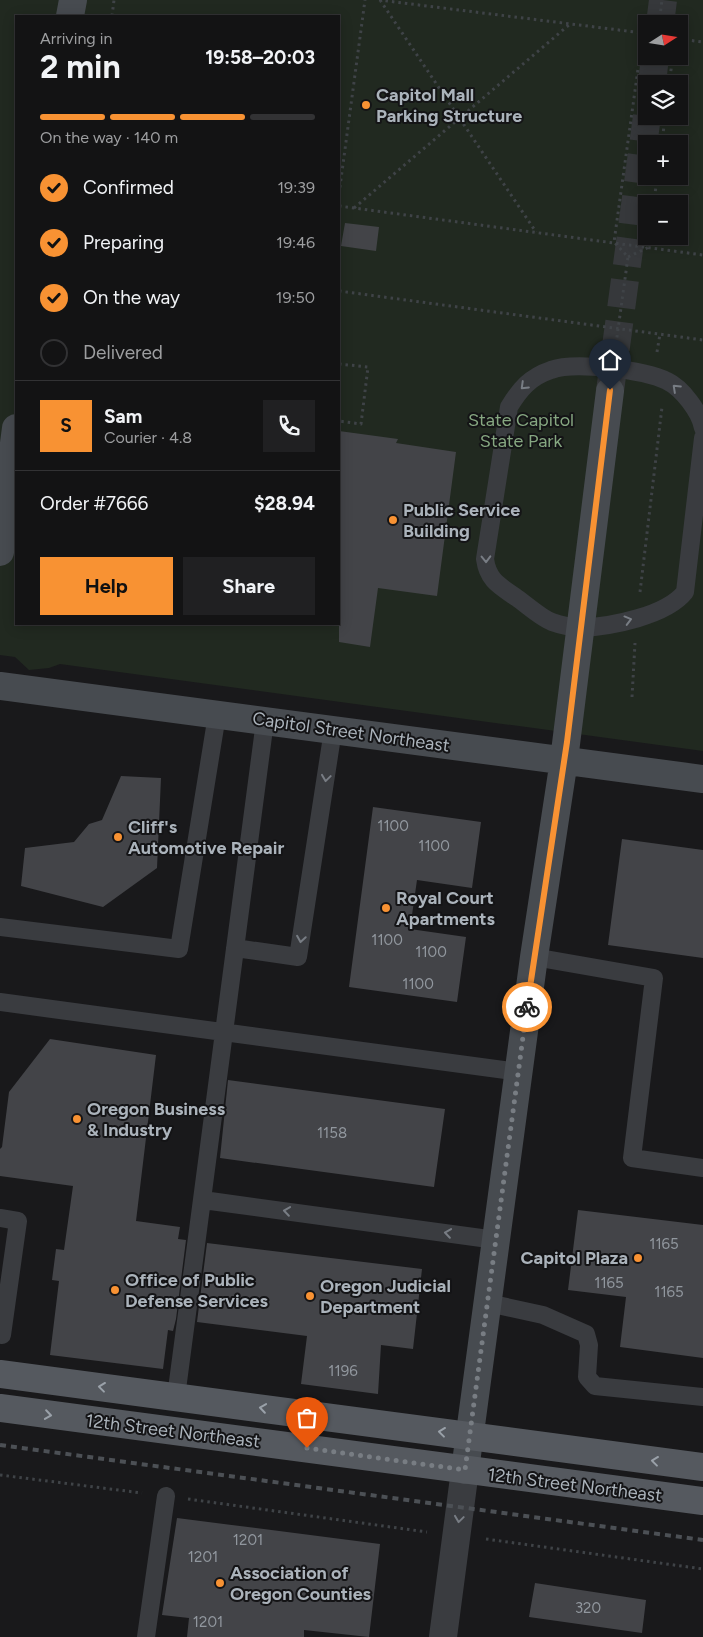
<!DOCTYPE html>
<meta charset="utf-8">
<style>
:root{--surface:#131314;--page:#202022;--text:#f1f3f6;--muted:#9d9ea0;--line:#323234;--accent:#f89233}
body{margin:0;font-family:Figtree,sans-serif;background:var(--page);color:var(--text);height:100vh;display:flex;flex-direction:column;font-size:19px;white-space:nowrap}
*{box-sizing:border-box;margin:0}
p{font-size:16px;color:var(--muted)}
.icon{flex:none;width:28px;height:28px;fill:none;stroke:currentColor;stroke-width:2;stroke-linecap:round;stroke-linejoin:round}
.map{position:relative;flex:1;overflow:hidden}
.drawer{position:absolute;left:15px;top:15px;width:325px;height:610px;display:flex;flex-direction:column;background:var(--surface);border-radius:0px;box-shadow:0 2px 12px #0003,0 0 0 1px var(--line)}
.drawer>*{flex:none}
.needle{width:32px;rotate:78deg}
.controls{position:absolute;left:638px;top:15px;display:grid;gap:10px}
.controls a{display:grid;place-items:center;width:50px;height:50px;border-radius:0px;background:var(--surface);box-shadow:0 2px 12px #0003,0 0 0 1px var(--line);font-size:25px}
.pin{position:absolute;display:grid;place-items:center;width:42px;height:42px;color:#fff;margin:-51px -21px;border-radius:50% 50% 50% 0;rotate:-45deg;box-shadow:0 0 5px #0007}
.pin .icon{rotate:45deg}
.courier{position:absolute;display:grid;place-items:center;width:50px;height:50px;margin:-25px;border:4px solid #f89233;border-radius:50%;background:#fff;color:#222;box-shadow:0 1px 6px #0007}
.summary em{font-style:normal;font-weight:700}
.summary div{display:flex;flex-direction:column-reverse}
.summary{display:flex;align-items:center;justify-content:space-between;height:85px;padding:0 25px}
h1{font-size:32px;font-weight:700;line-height:38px}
.bar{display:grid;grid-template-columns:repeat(4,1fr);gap:8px 5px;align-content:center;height:60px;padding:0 25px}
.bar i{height:6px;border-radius:4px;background:var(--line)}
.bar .on{background:var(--accent)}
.bar p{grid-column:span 4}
.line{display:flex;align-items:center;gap:12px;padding:0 25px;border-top:1px solid var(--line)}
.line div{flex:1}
.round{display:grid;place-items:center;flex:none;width:52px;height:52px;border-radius:0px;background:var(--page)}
ol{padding:0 25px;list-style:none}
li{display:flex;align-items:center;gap:15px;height:55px}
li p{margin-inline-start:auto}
li .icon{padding:5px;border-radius:50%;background:var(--accent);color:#111;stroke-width:4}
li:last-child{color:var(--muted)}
li i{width:28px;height:28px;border:2px solid var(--line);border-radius:50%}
.action{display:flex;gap:10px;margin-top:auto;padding:10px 25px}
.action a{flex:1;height:58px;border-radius:0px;background:var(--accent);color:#111;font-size:20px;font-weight:700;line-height:58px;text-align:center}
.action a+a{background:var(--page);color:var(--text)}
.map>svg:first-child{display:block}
.green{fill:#212920;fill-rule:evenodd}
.building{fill:#434448}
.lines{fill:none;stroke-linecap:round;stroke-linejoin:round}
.secondary-tunnel{stroke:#36383b;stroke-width:28;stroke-dasharray:28 14;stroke-linecap:butt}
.path{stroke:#3f4347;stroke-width:3;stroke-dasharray:2.5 4;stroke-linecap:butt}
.lane{stroke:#3a3c40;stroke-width:18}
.street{stroke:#3a3c40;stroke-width:28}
.secondary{stroke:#474b50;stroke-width:28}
.primary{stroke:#55595f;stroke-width:28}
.rail{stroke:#4c5055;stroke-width:4;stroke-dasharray:6 5;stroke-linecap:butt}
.oneway{stroke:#787d84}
.oneway2{stroke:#9aa1a9}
.done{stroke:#787d83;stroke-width:5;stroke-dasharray:0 9}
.route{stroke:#f89233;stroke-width:6}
.poi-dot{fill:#f89233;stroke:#141416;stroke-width:2}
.labels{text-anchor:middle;stroke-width:4;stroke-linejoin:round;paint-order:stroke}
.number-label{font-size:15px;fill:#91979e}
.poi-label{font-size:18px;font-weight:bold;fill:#abb3bb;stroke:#141416;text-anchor:start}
.park-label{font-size:18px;fill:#86a781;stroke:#141416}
.street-label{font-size:18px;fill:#abb3bb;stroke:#141416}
</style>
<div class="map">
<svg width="703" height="1637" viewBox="0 0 703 1637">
<rect width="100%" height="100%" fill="#19191b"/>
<path class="green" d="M 0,0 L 703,0 L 703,751 L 60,664 L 49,668 L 29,670 L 15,657 L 0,655 ZM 16,16 L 339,16 L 339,624 L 16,624 ZM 646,24 L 679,24 L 679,56 L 646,56 ZM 646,84 L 679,84 L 679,116 L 646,116 ZM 646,144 L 679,144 L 679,176 L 646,176 ZM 646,204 L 679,204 L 679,236 L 646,236 Z"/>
<path class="building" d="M 345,223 L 379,227 L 376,251 L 341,246 Z
M 339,431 L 398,439 L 396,443 L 456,452 L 437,596 L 378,588 L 370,647 L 339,642 Z
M 121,776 L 161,778 L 157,868 L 103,907 L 21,886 L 25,848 L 74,842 L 89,824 L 102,820 Z
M 373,807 L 481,822 L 472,888 L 417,880 L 410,929 L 466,937 L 457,1002 L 349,987 Z
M 622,839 L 703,850 L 703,958 L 608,945 Z
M 50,1039 L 156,1055 L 136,1221 L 180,1227 L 178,1239 L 186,1240 L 176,1319 L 173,1331 L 168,1330 L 163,1369 L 50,1355 L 59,1281 L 52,1280 L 56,1249 L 64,1250 L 73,1186 L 0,1176 L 0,1149 L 2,1147 L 9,1092 Z
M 228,1080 L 445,1109 L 434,1187 L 220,1158 Z
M 578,1210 L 703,1225 L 703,1358 L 620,1347 L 626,1297 L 568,1290 Z
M 207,1243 L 422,1269 L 413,1349 L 381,1345 L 378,1394 L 301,1384 L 307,1336 L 197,1322 Z
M 177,1518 L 380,1544 L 369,1637 L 304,1630 L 304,1637 L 187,1637 L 189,1618 L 162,1615 Z
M 535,1583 L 646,1600 L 642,1633 L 529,1617 Z"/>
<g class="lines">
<path class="secondary-tunnel" d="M 660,24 L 663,0
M 652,84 L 655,56
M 610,391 L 647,116"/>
<path class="path" d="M 379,0 L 643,33
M 380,0 L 536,232
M 112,16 L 114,0
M 659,24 L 662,0
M 679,39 L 703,42
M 669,84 L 673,56
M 662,144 L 665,116
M 339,194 L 365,0
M 654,204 L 657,176
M 339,206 L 703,255
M 354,208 L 570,24
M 628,257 L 649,247 L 650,236
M 339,291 L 703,340
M 616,344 L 628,257 L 614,242 L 643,33 L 646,31
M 657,352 L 660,334
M 339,364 L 368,367 L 361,424 L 339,421
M 640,592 L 662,407
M 632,697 L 635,643
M 0,1475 L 142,1493
M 188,1499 L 427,1532
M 486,1539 L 703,1569"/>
<path class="lane" d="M 703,428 C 700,412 682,388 667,381 C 645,370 574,361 551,370 C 530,377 520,389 509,407 L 485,559 C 488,581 500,586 517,598 C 527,605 541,618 552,622 C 560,625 574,628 582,628 C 612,626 666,616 685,592 L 703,438
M 0,927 L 179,949 L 217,715
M 235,948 L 298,957 L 333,730
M 534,957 L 654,978 L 632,1158 L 703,1168
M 0,1002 L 519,1072
M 203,1200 L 496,1240
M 0,1218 L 18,1221 L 2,1335
M 488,1303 L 543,1315 L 586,1334 L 589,1345 L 587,1377 L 595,1386 L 703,1397
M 176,1397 L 265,721
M 146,1637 L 166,1496"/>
<path class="street" d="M 443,1637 L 465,1470"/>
<path class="secondary" d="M 70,16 L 73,0
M 0,552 L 16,428
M 0,686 L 703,779
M 465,1470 L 534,957 L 564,760 L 610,391"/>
<path class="primary" d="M 0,1374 L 703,1467
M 0,1408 L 703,1501"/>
<path class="rail" d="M 0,1445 L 703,1540"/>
</g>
<defs><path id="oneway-chevron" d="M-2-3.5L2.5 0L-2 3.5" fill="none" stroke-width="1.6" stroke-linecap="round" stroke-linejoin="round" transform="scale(1.25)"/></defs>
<g class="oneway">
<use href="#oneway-chevron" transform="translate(524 386) rotate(136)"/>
<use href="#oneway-chevron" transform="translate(676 388) rotate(-137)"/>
<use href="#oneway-chevron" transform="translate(486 559) rotate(89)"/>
<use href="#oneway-chevron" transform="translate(628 620) rotate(-15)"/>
<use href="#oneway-chevron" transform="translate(326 778) rotate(98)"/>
<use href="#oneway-chevron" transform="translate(301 939) rotate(99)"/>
<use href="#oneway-chevron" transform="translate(287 1211) rotate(-172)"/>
<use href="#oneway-chevron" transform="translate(448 1233) rotate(-172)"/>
<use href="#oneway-chevron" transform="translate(459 1519) rotate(98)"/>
</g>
<g class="oneway2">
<use href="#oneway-chevron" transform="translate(102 1387) rotate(-173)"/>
<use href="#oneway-chevron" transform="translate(263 1408) rotate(-172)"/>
<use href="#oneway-chevron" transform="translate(48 1415) rotate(8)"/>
<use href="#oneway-chevron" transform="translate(442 1432) rotate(-173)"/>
<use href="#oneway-chevron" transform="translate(655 1461) rotate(-173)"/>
</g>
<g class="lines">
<path class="done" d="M 307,1448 L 465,1470 L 527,1007"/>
<path class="route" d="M 527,1007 L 567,742 L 610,390"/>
</g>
<g class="poi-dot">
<circle cx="366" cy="105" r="5"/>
<circle cx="393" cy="520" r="5"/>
<circle cx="118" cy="837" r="5"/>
<circle cx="386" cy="908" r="5"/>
<circle cx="77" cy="1119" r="5"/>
<circle cx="638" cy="1258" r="5"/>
<circle cx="115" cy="1290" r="5"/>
<circle cx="310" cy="1296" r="5"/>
<circle cx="220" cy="1583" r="5"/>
</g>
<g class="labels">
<g class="number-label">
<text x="393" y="831">1100</text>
<text x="434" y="851">1100</text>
<text x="387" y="945">1100</text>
<text x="431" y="957">1100</text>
<text x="418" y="989">1100</text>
<text x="332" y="1138">1158</text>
<text x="664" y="1249">1165</text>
<text x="609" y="1288">1165</text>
<text x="669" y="1297">1165</text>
<text x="343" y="1376">1196</text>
<text x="248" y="1545">1201</text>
<text x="203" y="1562">1201</text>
<text x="588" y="1613">320</text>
<text x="208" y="1627">1201</text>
</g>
<g class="poi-label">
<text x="376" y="101">Capitol Mall<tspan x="376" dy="21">Parking Structure</tspan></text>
<text x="403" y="516">Public Service<tspan x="403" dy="21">Building</tspan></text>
<text x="128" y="833">Cliff's<tspan x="128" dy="21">Automotive Repair</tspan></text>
<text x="396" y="904">Royal Court<tspan x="396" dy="21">Apartments</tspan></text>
<text x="87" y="1115">Oregon Business<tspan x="87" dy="21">&amp; Industry</tspan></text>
<text x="628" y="1264" text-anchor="end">Capitol Plaza</text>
<text x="125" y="1286">Office of Public<tspan x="125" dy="21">Defense Services</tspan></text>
<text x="320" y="1292">Oregon Judicial<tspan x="320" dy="21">Department</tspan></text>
<text x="230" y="1579">Association of<tspan x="230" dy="21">Oregon Counties</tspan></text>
</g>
<g class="park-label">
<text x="521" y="426">State Capitol<tspan x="521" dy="21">State Park</tspan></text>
</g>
<g class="street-label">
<text transform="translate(351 732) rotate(8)" y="6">Capitol Street Northeast</text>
<text transform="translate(173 1431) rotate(7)" y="6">12th Street Northeast</text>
<text transform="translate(575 1485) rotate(7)" y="6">12th Street Northeast</text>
</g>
</g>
</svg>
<div class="controls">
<a><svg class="needle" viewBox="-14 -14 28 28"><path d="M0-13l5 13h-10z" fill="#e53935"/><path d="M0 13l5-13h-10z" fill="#9d9ea0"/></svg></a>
<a><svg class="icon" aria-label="layers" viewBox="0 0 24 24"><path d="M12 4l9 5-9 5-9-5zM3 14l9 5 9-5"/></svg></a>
<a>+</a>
<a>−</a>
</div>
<div class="pin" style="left:307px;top:1448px;background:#ea580c"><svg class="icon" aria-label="bag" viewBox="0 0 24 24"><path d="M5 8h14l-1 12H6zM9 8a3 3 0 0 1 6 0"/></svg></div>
<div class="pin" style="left:610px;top:390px;background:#1f2937"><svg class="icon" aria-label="home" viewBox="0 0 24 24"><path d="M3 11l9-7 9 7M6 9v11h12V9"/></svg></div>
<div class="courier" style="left:527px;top:1007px"><svg class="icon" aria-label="bike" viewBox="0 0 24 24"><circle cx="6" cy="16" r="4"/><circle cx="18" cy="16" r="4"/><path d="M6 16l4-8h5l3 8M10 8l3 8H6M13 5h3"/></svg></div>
<section class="drawer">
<div class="summary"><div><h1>2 min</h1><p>Arriving in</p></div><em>19:58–20:03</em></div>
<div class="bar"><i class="on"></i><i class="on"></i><i class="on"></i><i></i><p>On the way · 140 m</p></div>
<ol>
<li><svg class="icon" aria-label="check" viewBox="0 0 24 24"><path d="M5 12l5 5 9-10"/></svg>Confirmed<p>19:39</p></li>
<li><svg class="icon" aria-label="check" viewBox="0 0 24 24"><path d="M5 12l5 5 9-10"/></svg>Preparing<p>19:46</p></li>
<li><svg class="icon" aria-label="check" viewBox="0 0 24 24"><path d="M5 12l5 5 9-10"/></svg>On the way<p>19:50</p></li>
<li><i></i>Delivered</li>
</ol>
<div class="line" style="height:90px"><b class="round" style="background:var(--accent);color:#111">S</b><div><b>Sam</b><p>Courier · 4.8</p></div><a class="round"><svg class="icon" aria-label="phone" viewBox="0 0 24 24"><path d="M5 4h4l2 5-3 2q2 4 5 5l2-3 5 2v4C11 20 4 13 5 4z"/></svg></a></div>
<div class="line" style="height:65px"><div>Order #7666</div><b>$28.94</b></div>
<div class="action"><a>Help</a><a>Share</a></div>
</section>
</div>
